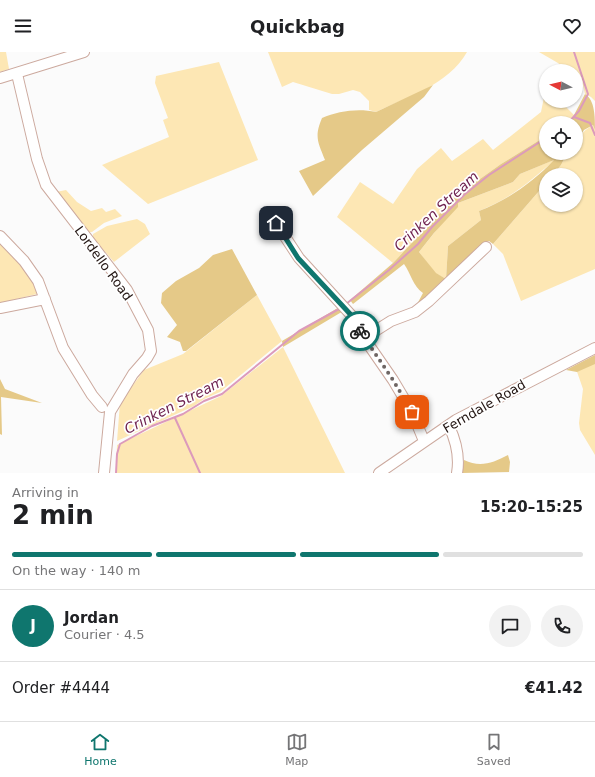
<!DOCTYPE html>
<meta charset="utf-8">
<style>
:root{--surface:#fff;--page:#f2f2f2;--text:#202124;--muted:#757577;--line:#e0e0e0;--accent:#0f766e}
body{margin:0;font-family:"DejaVu Sans",sans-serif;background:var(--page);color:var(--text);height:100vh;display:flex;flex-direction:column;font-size:15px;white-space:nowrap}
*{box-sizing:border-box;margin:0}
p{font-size:13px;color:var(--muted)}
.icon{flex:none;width:22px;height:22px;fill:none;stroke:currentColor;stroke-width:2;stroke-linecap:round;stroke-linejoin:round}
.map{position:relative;height:421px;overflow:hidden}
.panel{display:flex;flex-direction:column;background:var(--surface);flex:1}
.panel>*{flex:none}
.needle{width:26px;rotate:277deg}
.fabs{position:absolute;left:539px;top:12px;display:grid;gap:8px}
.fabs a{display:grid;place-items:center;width:44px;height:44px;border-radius:50%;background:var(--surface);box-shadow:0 1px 3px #0004;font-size:20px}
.pin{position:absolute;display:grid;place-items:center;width:34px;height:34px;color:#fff;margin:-17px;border-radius:8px;box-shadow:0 2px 6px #0006}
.courier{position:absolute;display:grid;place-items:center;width:40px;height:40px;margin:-20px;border:3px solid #0f766e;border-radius:50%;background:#fff;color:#222;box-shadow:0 1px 5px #0007}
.head em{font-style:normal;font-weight:700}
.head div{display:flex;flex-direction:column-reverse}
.head{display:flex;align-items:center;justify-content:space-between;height:68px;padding:0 12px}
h1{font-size:26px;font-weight:700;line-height:30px}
.bar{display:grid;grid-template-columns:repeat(4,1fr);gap:6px 4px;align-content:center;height:48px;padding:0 12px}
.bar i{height:5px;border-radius:3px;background:var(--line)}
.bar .on{background:var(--accent)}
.bar p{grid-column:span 4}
.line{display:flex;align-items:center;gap:10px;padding:0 12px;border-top:1px solid var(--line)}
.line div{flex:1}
.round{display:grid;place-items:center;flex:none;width:42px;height:42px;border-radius:21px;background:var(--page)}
header{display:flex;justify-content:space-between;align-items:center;height:52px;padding:0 12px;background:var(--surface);font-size:18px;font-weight:700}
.menu{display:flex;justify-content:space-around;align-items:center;height:56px;border-top:1px solid var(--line);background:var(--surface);font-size:11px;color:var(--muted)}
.menu a{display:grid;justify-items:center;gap:2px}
.menu .on{color:var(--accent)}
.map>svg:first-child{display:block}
.green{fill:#fde7b4}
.forest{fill:#e5c988;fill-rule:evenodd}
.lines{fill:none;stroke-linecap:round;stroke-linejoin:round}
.stream{stroke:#dc9abb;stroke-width:2}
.minor-casing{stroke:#cca99e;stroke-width:12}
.minor{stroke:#fff;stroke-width:10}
.done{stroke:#6f6664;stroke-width:4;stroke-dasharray:0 7.2}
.route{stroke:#0f766e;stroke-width:5}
.labels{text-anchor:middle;stroke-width:3.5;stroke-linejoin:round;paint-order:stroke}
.street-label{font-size:13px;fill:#231613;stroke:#fff}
.water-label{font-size:14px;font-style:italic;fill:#6f2350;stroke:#fff}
</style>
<header><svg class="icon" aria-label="menu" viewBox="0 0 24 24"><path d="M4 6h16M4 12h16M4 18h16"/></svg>Quickbag<svg class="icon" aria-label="heart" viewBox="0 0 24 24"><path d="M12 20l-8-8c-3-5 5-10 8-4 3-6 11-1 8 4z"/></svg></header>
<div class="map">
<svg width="595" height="421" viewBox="0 0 595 421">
<rect width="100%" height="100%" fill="#fbfbfb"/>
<path class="green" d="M 0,0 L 6,0 L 9,17 L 0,20 Z
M 268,0 L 467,0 C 448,33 409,44 376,60 L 369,58 L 369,49 L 360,40 L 353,38 L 339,42 L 332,42 L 293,30 L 282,35 Z
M 539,0 L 595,0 L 595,49 L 591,45 L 585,42 L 583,33 L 576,27 L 576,19 L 567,19 L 558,11 Z
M 219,10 L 258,108 L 148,152 L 102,113 L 169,85 L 163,68 L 168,66 L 155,31 L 156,24 Z
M 546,35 L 546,49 L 560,49 L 574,63 L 567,71 L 546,71 L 546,84 L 501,112 L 456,144 L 393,211 L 337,165 L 360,130 L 393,152 L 417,117 L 441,96 L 452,109 L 483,87 L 493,98 L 541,60 Z
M 593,73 L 595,78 L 595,217 L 521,249 L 503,202 L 493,192 L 546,131 L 546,153 L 576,153 L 576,123 L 553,123 L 561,113 L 567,101 L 576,101 C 576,87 581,80 593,73 Z
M 556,107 C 530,129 512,146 479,159 L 481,168 L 448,194 L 446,227 L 435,221 L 419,200 L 458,151 L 513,130 L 520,122 Z
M 66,138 L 77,150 L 91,159 L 102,156 L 106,160 L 115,157 L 122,164 L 104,171 L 92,180 L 88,180 L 56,140 Z
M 137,167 L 145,172 L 150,182 L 114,210 L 93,186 L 93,182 L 107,174 Z
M 0,191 L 30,223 L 37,242 L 0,251 Z
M 257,243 L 282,289 L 220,340 L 204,347 L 194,354 L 117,389 L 120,351 L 144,318 L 183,302 Z
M 283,295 L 345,421 L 116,421 L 117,393 L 221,344 Z
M 595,305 L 595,403 L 580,378 L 579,371 L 583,337 L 575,314 Z"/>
<path class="forest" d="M 433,33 L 424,45 L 362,98 L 313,144 L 299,119 L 325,108 C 318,90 314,85 322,66 C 338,59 358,56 376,60 Z
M 585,42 C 595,48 595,65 595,78 L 593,73 L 584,78 L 576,90 L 576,71 L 567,71 L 574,63 Z
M 546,84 L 546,101 L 567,101 L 561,113 L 553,123 L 546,123 L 546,131 L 493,192 L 489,189 L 482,192 L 415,256 L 423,241 C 413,234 411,222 404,212 L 353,252 L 350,248 L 393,211 L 456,144 L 501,112 ZM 554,108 C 533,130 508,148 479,159 L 481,168 L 448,194 L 446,227 L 436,221 L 419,200 L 434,181 L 458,155 L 458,151 L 513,130 L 520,122 Z
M 232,197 L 257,243 L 186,299 L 183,299 L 180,290 L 167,285 L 177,273 L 161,251 L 162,241 L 176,229 L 199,216 L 213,203 Z
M 341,254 L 345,258 L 283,295 L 282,289 Z
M 595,303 L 595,312 L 577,320 L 566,318 Z
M 0,327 L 5,337 L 42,351 L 1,345 L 2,383 L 0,382 Z
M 508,403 L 510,410 L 509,420 L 462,421 L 464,408 C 480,416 493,411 508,403 Z"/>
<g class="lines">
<path class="stream" d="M 574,65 L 590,71 L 595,83
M 568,71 L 579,59 L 588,42 L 574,0
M 346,252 L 389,218 L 418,192 L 432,175 L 465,142 L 489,123 L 546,86
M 175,366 L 200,421
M 116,421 L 117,402 L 120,392 L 152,374 L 183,362 L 204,349 L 222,342 L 299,279 L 339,257"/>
<g class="minor-casing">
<path id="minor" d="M 17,22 L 37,107 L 46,133 L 127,238 L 148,278 L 151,299 L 147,306 L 133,322 L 110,360 L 104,421
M 0,26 L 84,0
M 276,171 L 299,206 L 352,264 L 364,286 L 393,328 L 412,360 L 424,389
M 0,184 L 24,209 L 38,229 L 63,296 L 92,343 L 102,355
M 0,256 L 45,247
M 364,286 L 391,269 L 415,260 L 429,249 L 486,195
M 449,374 C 456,389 460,404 457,421
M 379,421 L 456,368 L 595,296"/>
</g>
<use href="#minor" class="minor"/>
</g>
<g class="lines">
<path class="done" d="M 360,279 L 393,328 L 412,360"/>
<path class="route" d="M 276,171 L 298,206 L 352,264 L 360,279"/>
</g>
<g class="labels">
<g class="street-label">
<text transform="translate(104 211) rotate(54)" y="5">Lordello Road</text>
<text transform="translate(484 354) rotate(-30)" y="5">Ferndale Road</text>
</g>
<g class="water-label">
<text transform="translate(436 159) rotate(-43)" y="5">Crinken Stream</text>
<text transform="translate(174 353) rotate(-27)" y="5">Crinken Stream</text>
</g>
</g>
</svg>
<div class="fabs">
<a><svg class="needle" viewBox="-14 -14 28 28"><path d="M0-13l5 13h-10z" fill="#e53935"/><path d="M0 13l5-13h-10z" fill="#757577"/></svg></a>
<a><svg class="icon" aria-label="locate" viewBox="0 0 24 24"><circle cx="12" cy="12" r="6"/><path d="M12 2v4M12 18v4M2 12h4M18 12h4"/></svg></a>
<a><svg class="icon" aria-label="layers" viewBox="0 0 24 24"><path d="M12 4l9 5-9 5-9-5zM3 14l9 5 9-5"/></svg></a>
</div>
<div class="pin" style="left:412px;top:360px;background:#ea580c"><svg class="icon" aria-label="bag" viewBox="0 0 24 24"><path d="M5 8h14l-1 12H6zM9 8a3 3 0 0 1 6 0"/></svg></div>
<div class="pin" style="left:276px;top:171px;background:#1f2937"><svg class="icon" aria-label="home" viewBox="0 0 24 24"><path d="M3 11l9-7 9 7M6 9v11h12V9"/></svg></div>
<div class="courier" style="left:360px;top:279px"><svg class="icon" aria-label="bike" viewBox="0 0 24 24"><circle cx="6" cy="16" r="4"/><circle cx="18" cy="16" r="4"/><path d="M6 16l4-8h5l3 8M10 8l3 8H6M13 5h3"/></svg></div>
</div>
<section class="panel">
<div class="head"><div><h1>2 min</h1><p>Arriving in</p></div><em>15:20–15:25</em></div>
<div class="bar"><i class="on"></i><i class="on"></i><i class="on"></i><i></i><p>On the way · 140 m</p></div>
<div class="line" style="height:72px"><b class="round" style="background:var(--accent);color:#fff">J</b><div><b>Jordan</b><p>Courier · 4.5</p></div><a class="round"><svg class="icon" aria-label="chat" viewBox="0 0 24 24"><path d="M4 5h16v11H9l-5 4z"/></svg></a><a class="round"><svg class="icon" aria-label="phone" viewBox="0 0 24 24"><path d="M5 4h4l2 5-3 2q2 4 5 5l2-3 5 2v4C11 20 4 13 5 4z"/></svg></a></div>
<div class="line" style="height:52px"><div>Order #4444</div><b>€41.42</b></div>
</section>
<nav class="menu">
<a class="on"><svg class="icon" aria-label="home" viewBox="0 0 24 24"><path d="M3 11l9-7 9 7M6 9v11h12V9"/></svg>Home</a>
<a><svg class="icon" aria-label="map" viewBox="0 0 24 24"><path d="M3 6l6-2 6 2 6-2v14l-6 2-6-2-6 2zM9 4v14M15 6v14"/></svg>Map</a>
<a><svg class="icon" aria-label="saved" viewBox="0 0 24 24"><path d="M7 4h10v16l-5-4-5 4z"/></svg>Saved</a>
</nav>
